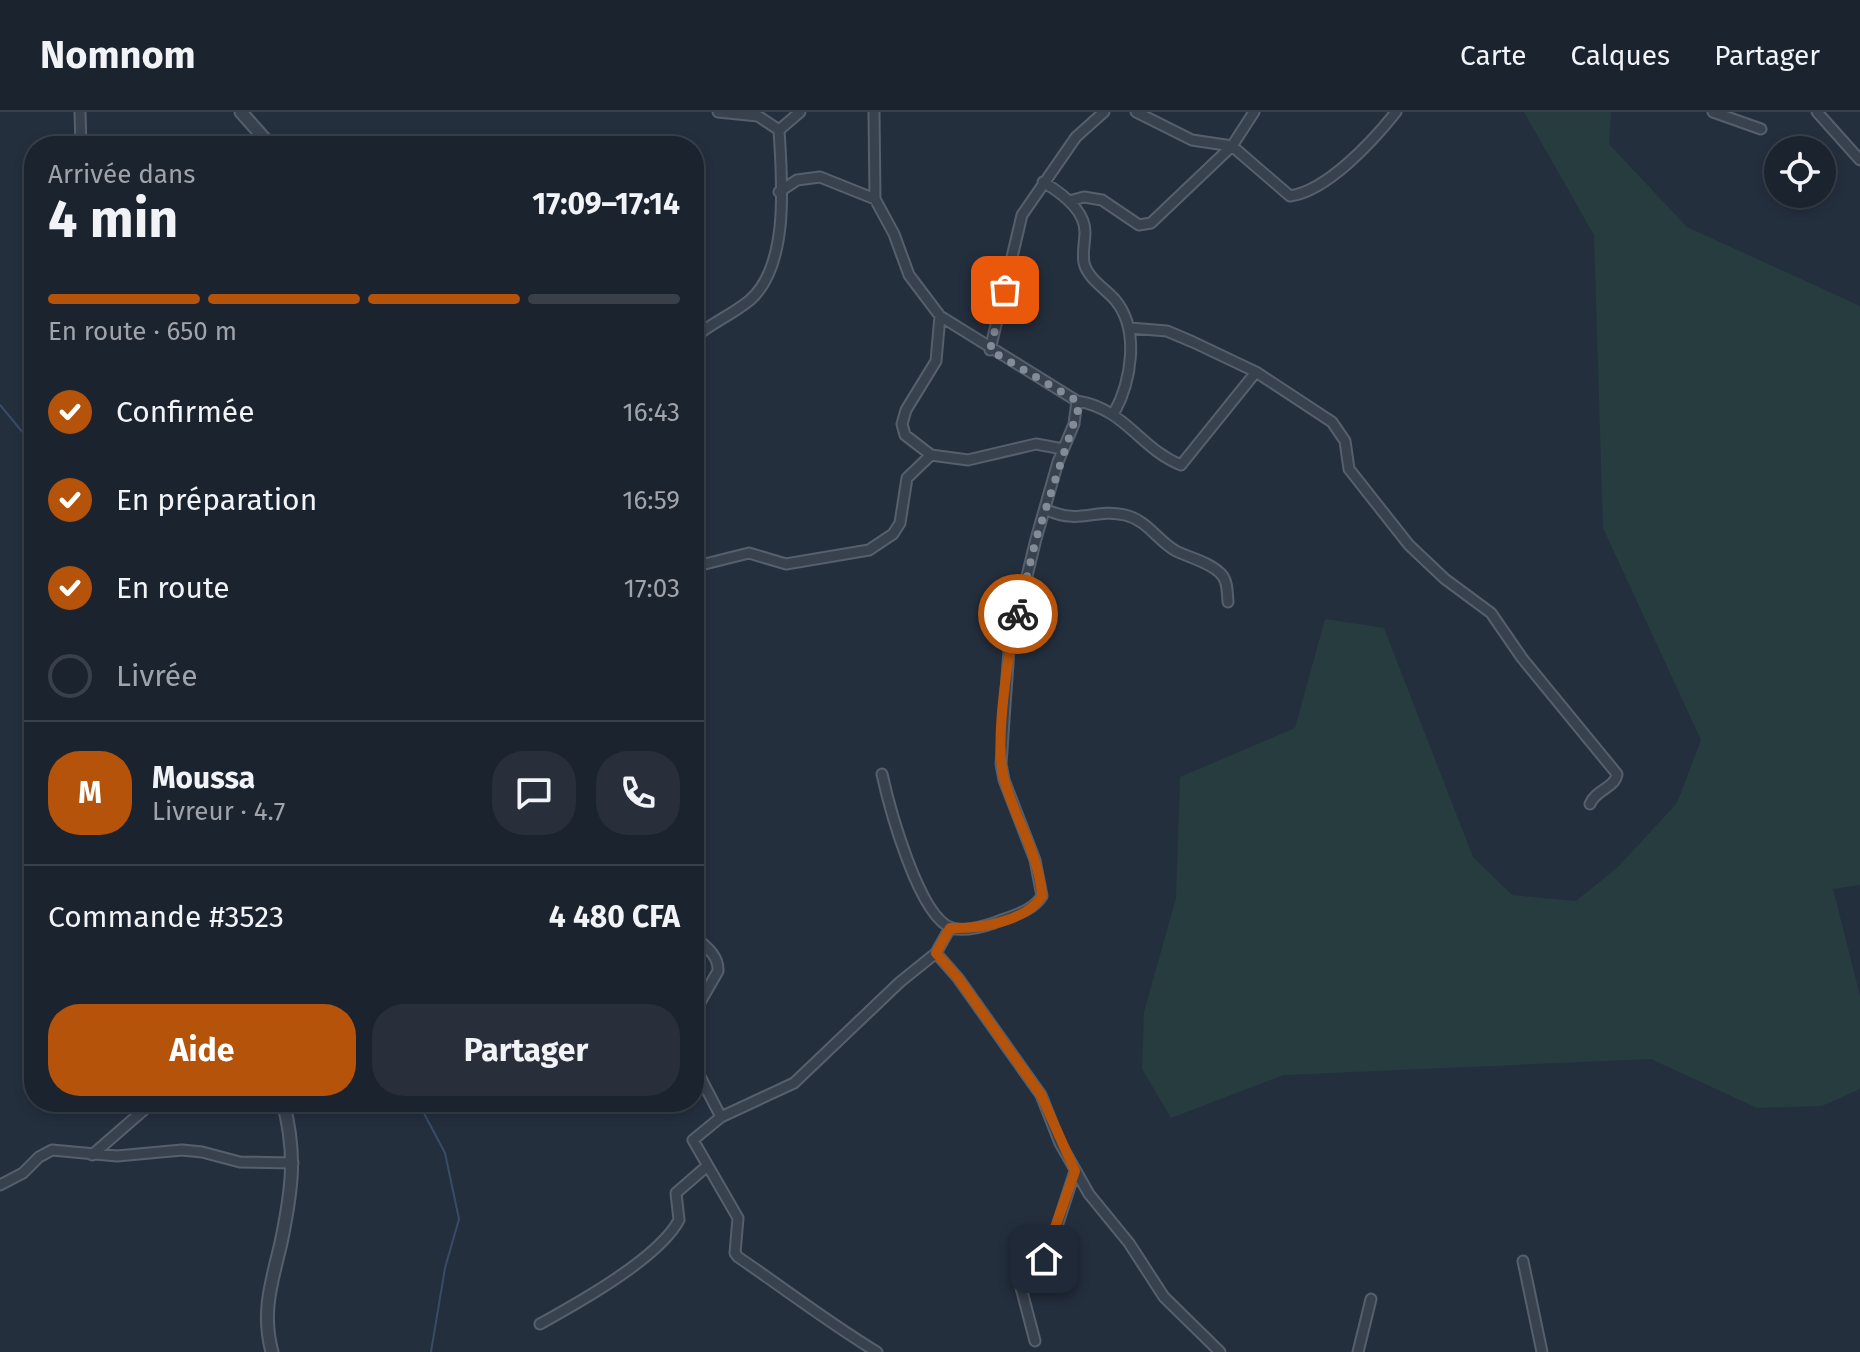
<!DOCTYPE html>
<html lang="fr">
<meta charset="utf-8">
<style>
:root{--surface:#1b232e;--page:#282f3a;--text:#f1f3f6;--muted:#a0a4aa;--line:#39404a;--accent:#b45309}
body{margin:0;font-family:"Fira Sans",sans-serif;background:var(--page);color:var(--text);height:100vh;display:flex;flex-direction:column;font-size:30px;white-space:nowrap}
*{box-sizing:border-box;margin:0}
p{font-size:26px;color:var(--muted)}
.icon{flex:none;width:44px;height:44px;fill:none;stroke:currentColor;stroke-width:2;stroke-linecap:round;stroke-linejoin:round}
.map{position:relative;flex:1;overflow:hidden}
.sheet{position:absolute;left:24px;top:24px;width:680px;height:976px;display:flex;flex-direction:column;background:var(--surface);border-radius:32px;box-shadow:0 4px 12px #0003,0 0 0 2px var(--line)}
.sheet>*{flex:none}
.buttons{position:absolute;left:1764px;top:24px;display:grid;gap:16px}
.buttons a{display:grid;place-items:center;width:72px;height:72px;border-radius:50%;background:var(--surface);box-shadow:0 4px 12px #0003,0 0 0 2px var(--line);font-size:40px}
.pin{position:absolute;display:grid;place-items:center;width:68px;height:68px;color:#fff;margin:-34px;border-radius:16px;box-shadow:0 4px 12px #0006}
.courier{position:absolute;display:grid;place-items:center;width:80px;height:80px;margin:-40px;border:6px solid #b45309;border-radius:50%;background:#fff;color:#222;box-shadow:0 2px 10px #0007}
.headline em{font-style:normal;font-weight:700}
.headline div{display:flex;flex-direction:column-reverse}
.headline{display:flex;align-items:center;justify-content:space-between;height:136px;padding:0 24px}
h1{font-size:52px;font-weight:700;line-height:60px}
.bar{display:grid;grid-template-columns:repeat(4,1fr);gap:12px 8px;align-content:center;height:96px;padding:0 24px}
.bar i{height:10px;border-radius:6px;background:var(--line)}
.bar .on{background:var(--accent)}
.bar p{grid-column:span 4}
.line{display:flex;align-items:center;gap:20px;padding:0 24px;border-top:2px solid var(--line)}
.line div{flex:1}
.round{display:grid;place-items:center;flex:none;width:84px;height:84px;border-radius:32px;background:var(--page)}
ol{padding:0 24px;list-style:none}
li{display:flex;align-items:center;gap:24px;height:88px}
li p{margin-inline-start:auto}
li .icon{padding:8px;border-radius:50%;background:var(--accent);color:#fff;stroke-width:4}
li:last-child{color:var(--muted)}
li i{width:44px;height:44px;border:4px solid var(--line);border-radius:50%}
.button{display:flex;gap:16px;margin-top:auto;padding:16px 24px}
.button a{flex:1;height:92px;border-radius:32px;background:var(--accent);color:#fff;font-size:32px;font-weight:700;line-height:92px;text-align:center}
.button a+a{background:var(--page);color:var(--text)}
header{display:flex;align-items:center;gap:48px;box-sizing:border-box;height:112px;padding:0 40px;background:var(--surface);border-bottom:2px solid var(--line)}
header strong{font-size:38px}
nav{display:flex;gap:44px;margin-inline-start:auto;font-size:28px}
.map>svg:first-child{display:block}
.grass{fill:#263c3f}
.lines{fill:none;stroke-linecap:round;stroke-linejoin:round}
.stream{stroke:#394c67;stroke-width:2}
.minor-casing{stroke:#565f6c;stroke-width:13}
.tertiary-casing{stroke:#565f6c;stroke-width:15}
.minor{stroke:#38414e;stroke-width:9}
.tertiary{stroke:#38414e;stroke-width:11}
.done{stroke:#828b98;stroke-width:8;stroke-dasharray:0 14.4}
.route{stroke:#b45309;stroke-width:10}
</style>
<header>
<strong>Nomnom</strong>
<nav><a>Carte</a><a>Calques</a><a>Partager</a></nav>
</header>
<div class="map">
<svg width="1860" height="1240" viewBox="0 0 1860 1240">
<rect width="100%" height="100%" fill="#242f3e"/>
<path class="grass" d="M 1524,0 L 1611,0 L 1609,32 L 1687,115 L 1860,194 L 1860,773 L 1833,777 L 1860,884 L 1860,977 L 1822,994 L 1757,996 L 1651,947 L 1284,963 L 1171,1006 L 1142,957 L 1144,900 L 1176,786 L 1180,665 L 1295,616 L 1325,507 L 1384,516 L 1473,745 L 1512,783 L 1576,789 L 1618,755 L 1677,691 L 1701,628 L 1603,416 L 1594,123 Z"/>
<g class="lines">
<path class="stream" d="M 0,293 L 34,334
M 418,990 L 445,1041 L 459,1107 L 445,1156 L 431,1240"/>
<g class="minor-casing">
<path id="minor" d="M 80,0 L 81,34
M 718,0 L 758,4 L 779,18
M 874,0 L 875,87
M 1136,0 L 1192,28 L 1232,34 L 1290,84 C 1327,79 1373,29 1396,0
M 1713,0 L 1761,17
M 1817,0 L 1860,48
M 1043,70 C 1060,80 1085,97 1085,120 C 1085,130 1082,141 1084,151 C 1088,167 1106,177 1116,189 C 1140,219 1131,270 1114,301
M 779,80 L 797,68 L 820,65 L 875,87 L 894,122 L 909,163 L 940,204 L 1077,289 L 1074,312 L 1058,350 L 1036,427 L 1009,538 L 1005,593 L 1001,652 L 1004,668 L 1035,748 L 1042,784 C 1032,800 1011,804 994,811 C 982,815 965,820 952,816 C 919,806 889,694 882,662
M 1069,89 L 1084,85 L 1102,88 L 1139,113 L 1151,111 L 1232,34 L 1254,0
M 940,204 L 936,249 L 906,298 L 902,312 L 905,323 L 931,343 L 968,348 L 1036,332 L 1063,337
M 1130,216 L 1167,219 L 1193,230 L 1256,260 L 1332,310 L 1345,329 L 1349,357 L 1409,433 L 1445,467 L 1491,501 L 1522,546 L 1617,662 C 1615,676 1595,678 1590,692
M 694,226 C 711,211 732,203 750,188 C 790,153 782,67 779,18 L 800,0
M 990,238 L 1022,103 L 1076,25 L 1104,0
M 1077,289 C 1126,297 1139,336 1181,353 L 1256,260
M 1047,398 C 1080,413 1094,396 1125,403 C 1147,408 1158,429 1176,439 C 1190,446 1209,450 1220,461 C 1228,468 1227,480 1228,490
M 694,448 L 705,452 L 749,441 L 786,452 L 869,438 L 893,422 L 900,411 L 907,366 L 931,343
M 694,824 C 705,834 719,843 718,859 L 694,901
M 936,841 L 958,866 L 1041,983 L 1060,1031 L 1089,1082 L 1129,1131 L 1164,1185 L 1220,1240
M 694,953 L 721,1005
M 92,1043 L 153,990
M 0,1073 L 23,1061 L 39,1045 L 52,1038 L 117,1044 L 182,1038 L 202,1040 L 240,1050 L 293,1051
M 1523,1149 L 1542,1240
M 540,1212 C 578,1191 659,1146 679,1108 L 676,1081 L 706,1055
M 1035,1229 L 1019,1168 L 1048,1142 L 1075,1059
M 877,1240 C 829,1211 785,1177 738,1145 L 735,1141 L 738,1106 L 693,1028 L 721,1005 L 794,971 L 900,870 L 936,841 L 950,816
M 1358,1240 L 1371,1187"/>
</g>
<g class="tertiary-casing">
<path id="tertiary" d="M 241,0 L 271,34
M 272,1240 C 261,1200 272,1169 281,1131 C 292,1078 297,1042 283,990"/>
</g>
<use href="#minor" class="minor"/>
<use href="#tertiary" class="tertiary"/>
</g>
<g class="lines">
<path class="done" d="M 1005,178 L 990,238 L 1077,289 L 1078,298 L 1036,427 L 1018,502"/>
<path class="route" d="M 1018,502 C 1008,539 994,631 1004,667 C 1015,707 1039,742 1042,784 C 1026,810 978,817 950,816 L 936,841 L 958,866 L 1041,983 L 1075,1059 L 1044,1147"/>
</g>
</svg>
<div class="buttons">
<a><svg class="icon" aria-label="locate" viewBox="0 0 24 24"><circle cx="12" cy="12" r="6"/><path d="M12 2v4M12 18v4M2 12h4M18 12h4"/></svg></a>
</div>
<div class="pin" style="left:1005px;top:178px;background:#ea580c"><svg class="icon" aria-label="bag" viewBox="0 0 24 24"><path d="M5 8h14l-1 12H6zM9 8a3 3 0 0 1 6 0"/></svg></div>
<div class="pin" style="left:1044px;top:1147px;background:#1f2937"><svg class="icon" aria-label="home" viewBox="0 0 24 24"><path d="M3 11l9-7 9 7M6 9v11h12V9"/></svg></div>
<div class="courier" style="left:1018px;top:502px"><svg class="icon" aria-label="bike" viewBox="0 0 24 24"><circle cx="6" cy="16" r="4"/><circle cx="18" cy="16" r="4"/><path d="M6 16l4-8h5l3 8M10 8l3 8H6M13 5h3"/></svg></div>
<section class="sheet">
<div class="headline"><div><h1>4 min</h1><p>Arrivée dans</p></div><em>17:09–17:14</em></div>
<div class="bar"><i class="on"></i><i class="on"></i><i class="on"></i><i></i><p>En route · 650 m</p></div>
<ol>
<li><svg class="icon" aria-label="check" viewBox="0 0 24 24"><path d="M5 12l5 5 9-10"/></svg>Confirmée<p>16:43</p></li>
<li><svg class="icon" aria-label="check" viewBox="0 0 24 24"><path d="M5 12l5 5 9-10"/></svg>En préparation<p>16:59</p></li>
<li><svg class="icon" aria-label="check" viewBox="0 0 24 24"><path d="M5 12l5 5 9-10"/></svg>En route<p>17:03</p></li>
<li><i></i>Livrée</li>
</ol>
<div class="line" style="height:144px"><b class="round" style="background:var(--accent);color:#fff">M</b><div><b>Moussa</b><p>Livreur · 4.7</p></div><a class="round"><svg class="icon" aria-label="chat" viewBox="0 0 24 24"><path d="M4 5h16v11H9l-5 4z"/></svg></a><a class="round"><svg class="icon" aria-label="phone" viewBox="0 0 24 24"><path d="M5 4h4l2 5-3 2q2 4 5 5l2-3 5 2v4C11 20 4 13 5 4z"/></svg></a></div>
<div class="line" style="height:104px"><div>Commande #3523</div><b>4 480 CFA</b></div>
<div class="button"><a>Aide</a><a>Partager</a></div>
</section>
</div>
